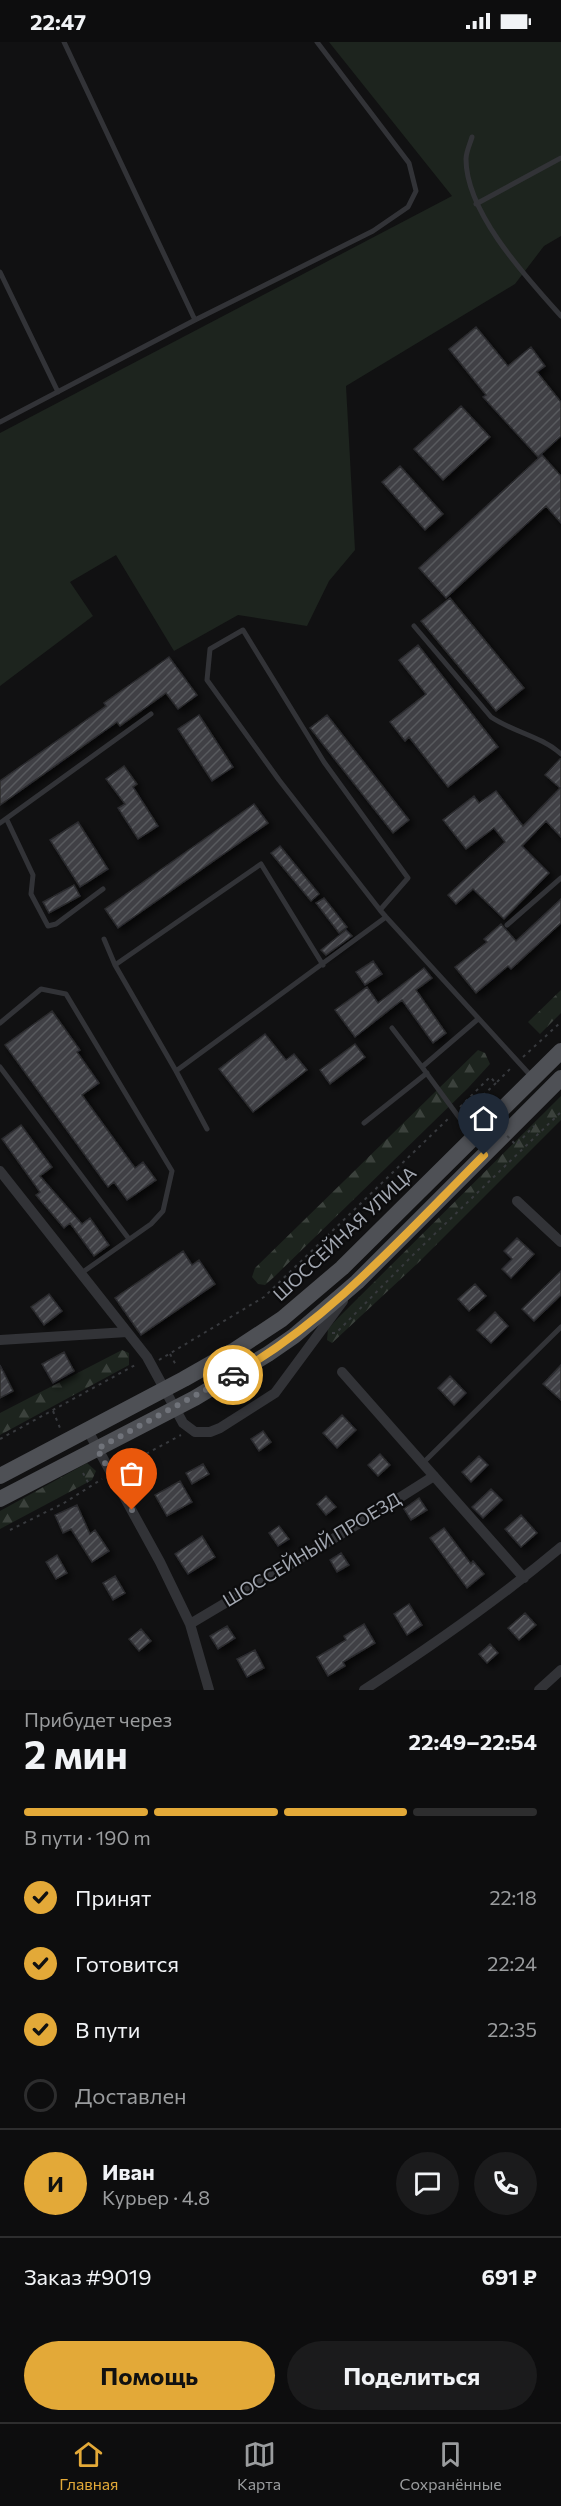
<!DOCTYPE html>
<html lang="ru">
<meta charset="utf-8">
<style>
:root{--surface:#0d0d0e;--page:#1b1b1c;--text:#f1f3f6;--muted:#9a9c9e;--line:#2d2d2e;--accent:#e3a938}
body{margin:0;font-family:Commissioner,sans-serif;background:var(--page);color:var(--text);height:100vh;display:flex;flex-direction:column;font-size:22px;white-space:nowrap}
*{box-sizing:border-box;margin:0}
p{font-size:20px;color:var(--muted)}
.icon{flex:none;width:33px;height:33px;fill:none;stroke:currentColor;stroke-width:2;stroke-linecap:round;stroke-linejoin:round}
.map{position:relative;height:1648px;overflow:hidden}
.details{display:flex;flex-direction:column;background:var(--surface);flex:1}
.details>*{flex:none}
.pin{position:absolute;display:grid;place-items:center;width:51px;height:51px;color:#fff;margin:-62px -26px;border-radius:50% 50% 50% 0;rotate:-45deg;box-shadow:0 0 6px #0007}
.pin .icon{rotate:45deg}
.courier{position:absolute;display:grid;place-items:center;width:60px;height:60px;margin:-30px;border:4px solid #e3a938;border-radius:50%;background:#fff;color:#222;box-shadow:0 2px 8px #0007}
.overview em{font-style:normal;font-weight:700}
.overview div{display:flex;flex-direction:column-reverse}
.overview{display:flex;align-items:center;justify-content:space-between;height:102px;padding:0 24px}
h1{font-size:39px;font-weight:700;line-height:45px}
.bar{display:grid;grid-template-columns:repeat(4,1fr);gap:9px 6px;align-content:center;height:72px;padding:0 24px}
.bar i{height:8px;border-radius:4px;background:var(--line)}
.bar .active{background:var(--accent)}
.bar p{grid-column:span 4}
.line{display:flex;align-items:center;gap:15px;padding:0 24px;border-top:2px solid var(--line)}
.line div{flex:1}
.round{display:grid;place-items:center;flex:none;width:63px;height:63px;border-radius:32px;background:var(--page)}
ol{padding:0 24px;list-style:none}
li{display:flex;align-items:center;gap:18px;height:66px}
li p{margin-inline-start:auto}
li .icon{padding:6px;border-radius:50%;background:var(--accent);color:#111;stroke-width:4}
li:last-child{color:var(--muted)}
li i{width:33px;height:33px;border:3px solid var(--line);border-radius:50%}
.action{display:flex;gap:12px;margin-top:auto;padding:12px 24px}
.action a{flex:1;height:69px;border-radius:36px;background:var(--accent);color:#111;font-size:24px;font-weight:700;line-height:69px;text-align:center}
.action a+a{background:var(--page);color:var(--text)}
.status{display:flex;justify-content:space-between;align-items:center;height:42px;padding:0 30px;background:var(--surface);direction:ltr}
.status svg{height:16px;fill:currentColor}
.tab-bar{display:flex;justify-content:space-around;align-items:center;height:84px;border-top:2px solid var(--line);background:var(--surface);font-size:16px;color:var(--muted)}
.tab-bar a{display:grid;justify-items:center;gap:3px}
.tab-bar .active{color:var(--accent)}
.map>svg:first-child{display:block}
.grass{fill:#1d241e}
.forest{fill:url(#forest-firs)}
.building{fill:url(#building-hatch);stroke:#2b2b2e;stroke-width:1.5;filter:url(#shadow)}
.lines{fill:none;stroke-linecap:round;stroke-linejoin:round}
.path{stroke:#383a3e;stroke-width:2;stroke-dasharray:3 4.5;stroke-linecap:butt}
.lane{stroke:#323337;stroke-width:5}
.street{stroke:#323337;stroke-width:10}
.primary{stroke:#4e5055;stroke-width:16}
.path-bridge{stroke:#383a3e;stroke-width:2;stroke-dasharray:3 4.5;stroke-linecap:butt}
.done{stroke:#70737a;stroke-width:6;stroke-dasharray:0 10.8}
.route{stroke:#e3a938;stroke-width:8}
.labels{text-anchor:middle;stroke-width:4.5;stroke-linejoin:round;paint-order:stroke}
.street-label{font-size:18px;fill:#a3a8b2;stroke:#0c0c0d}
</style>
<div class="status"><b>22:47</b><svg viewBox="0 0 49 12"><path d="M0 12V9h3v3zM5 12V6h3v6zM10 12V3h3v9zM15 12V0h3v12zM26 1h20v11H26zM47 4h2v5h-2z"/></svg></div>
<div class="map">
<svg width="561" height="1648" viewBox="0 0 561 1648">
<defs>
<pattern id="forest-firs" width="22" height="20" patternUnits="userSpaceOnUse" patternTransform="scale(1.5)"><rect width="22" height="20" fill="#1d241e"/><path d="M5 1l3.5 6h-7zM16 11l3.5 6h-7z" fill="#3b413c"/></pattern>
<pattern id="building-hatch" width="6" height="6" patternUnits="userSpaceOnUse" patternTransform="scale(1.5)"><rect width="6" height="6" fill="#404145"/><path d="M-1 1l2-2M0 6l6-6M5 7l2-2" fill="none" stroke="#585a5d"/></pattern>
<filter id="shadow"><feDropShadow dx="4" dy="4" stdDeviation="3" flood-color="#0009"/></filter>
</defs>
<rect width="100%" height="100%" fill="#111112"/>
<path class="grass" d="M 329,0 L 561,0 L 561,194 L 544,204 L 515,242 L 346,344 L 355,508 L 329,539 L 307,584 L 238,573 L 174,609 L 116,513 L 70,540 L 93,574 L 0,644 L 0,391 L 452,154 Z"/>
<path class="forest" d="M 561,948 L 561,971 L 540,992 L 528,980 Z
M 478,1008 L 485,1011 L 490,1022 L 468,1046 L 274,1235 L 265,1243 L 258,1242 L 252,1235 L 255,1226 Z
M 561,1054 L 561,1078 L 419,1220 L 332,1301 L 327,1298 L 328,1287 L 338,1276 Z
M 122,1308 L 129,1311 L 129,1323 L 0,1393 L 0,1371 Z
M 87,1421 L 96,1429 L 92,1438 L 0,1487 L 0,1469 Z"/>
<path class="building" d="M 476,285 L 508,324 L 531,305 L 545,324 L 537,330 L 561,360 L 561,394 L 538,415 L 483,355 L 486,353 L 449,307 Z
M 461,364 L 490,395 L 443,438 L 414,407 Z
M 542,413 L 561,434 L 561,481 L 546,464 L 446,556 L 419,526 Z
M 400,424 L 443,472 L 425,488 L 382,440 Z
M 450,556 L 524,646 L 496,669 L 421,579 Z
M 418,603 L 498,705 L 448,745 L 409,695 L 405,699 L 390,680 L 426,652 L 399,618 Z
M 169,615 L 197,653 L 178,667 L 166,651 L 120,684 L 117,680 L 0,763 L 0,739 L 106,664 L 104,661 Z
M 199,673 L 233,725 L 212,739 L 178,687 Z
M 327,673 L 409,778 L 393,791 L 310,686 Z
M 560,717 L 561,717 L 561,795 L 546,779 L 522,804 L 549,831 L 504,877 L 473,847 L 456,862 L 448,853 L 505,800 L 494,786 L 466,807 L 443,778 L 474,754 L 479,761 L 496,749 L 523,784 L 560,746 L 545,733 Z
M 124,724 L 137,742 L 133,745 L 158,784 L 138,797 L 118,766 L 125,762 L 106,737 Z
M 254,762 L 268,781 L 118,886 L 105,867 Z
M 78,780 L 108,827 L 80,845 L 50,798 Z
M 280,804 L 319,852 L 311,859 L 271,811 Z
M 74,843 L 80,854 L 49,871 L 43,860 Z
M 324,856 L 347,885 L 339,891 L 316,861 Z
M 561,857 L 561,881 L 511,927 L 508,924 L 476,951 L 455,925 L 487,900 L 484,897 L 501,882 L 516,899 Z
M 346,888 L 352,894 L 326,913 L 321,908 Z
M 373,919 L 382,932 L 365,943 L 356,930 Z
M 424,926 L 432,936 L 416,948 L 446,991 L 433,1001 L 402,958 L 355,995 L 335,968 L 367,945 L 378,961 Z
M 52,969 L 80,1008 L 77,1010 L 99,1041 L 82,1053 L 135,1126 L 143,1120 L 156,1138 L 127,1158 L 114,1140 L 108,1145 L 5,1003 Z
M 265,992 L 286,1018 L 294,1012 L 307,1028 L 253,1070 L 219,1027 Z
M 355,1002 L 365,1015 L 330,1042 L 320,1028 Z
M 21,1083 L 52,1125 L 40,1134 L 82,1182 L 90,1176 L 109,1203 L 94,1214 L 70,1181 L 64,1186 L 36,1153 L 40,1150 L 2,1097 Z
M 517,1196 L 534,1212 L 511,1236 L 502,1227 L 512,1217 L 504,1209 Z
M 183,1209 L 192,1223 L 199,1218 L 215,1242 L 141,1293 L 115,1256 Z
M 561,1229 L 561,1253 L 534,1279 L 522,1267 Z
M 475,1242 L 486,1254 L 469,1269 L 458,1257 Z
M 49,1252 L 62,1269 L 44,1283 L 31,1265 Z
M 495,1270 L 508,1284 L 491,1301 L 477,1288 Z
M 64,1310 L 74,1329 L 53,1341 L 42,1322 Z
M 0,1323 L 13,1349 L 0,1356 Z
M 561,1323 L 561,1358 L 543,1342 Z
M 450,1334 L 466,1351 L 454,1363 L 438,1346 Z
M 342,1373 L 356,1388 L 337,1406 L 323,1391 Z
M 263,1389 L 271,1400 L 259,1409 L 251,1397 Z
M 380,1412 L 390,1423 L 378,1434 L 368,1423 Z
M 479,1414 L 488,1423 L 471,1440 L 462,1430 Z
M 203,1422 L 209,1432 L 192,1442 L 186,1431 Z
M 180,1439 L 192,1460 L 167,1474 L 155,1453 Z
M 491,1447 L 502,1458 L 483,1476 L 472,1465 Z
M 326,1454 L 336,1465 L 326,1473 L 317,1462 Z
M 419,1456 L 427,1468 L 411,1478 L 404,1467 Z
M 77,1463 L 90,1492 L 95,1488 L 109,1509 L 92,1520 L 71,1487 L 63,1491 L 55,1473 Z
M 521,1473 L 537,1491 L 521,1505 L 505,1487 Z
M 279,1484 L 289,1497 L 278,1504 L 269,1491 Z
M 444,1486 L 471,1522 L 473,1519 L 484,1532 L 467,1546 L 430,1496 Z
M 202,1494 L 215,1515 L 188,1532 L 175,1512 Z
M 341,1511 L 349,1523 L 337,1530 L 330,1518 Z
M 57,1513 L 67,1531 L 56,1537 L 46,1520 Z
M 115,1534 L 125,1551 L 113,1558 L 103,1541 Z
M 409,1562 L 422,1583 L 407,1593 L 394,1572 Z
M 525,1571 L 536,1583 L 519,1598 L 508,1586 Z
M 364,1582 L 375,1601 L 343,1620 L 345,1624 L 328,1634 L 317,1615 L 346,1598 L 344,1594 Z
M 227,1584 L 235,1596 L 218,1607 L 210,1594 Z
M 141,1587 L 151,1599 L 139,1609 L 129,1597 Z
M 490,1602 L 498,1611 L 487,1621 L 479,1612 Z
M 255,1608 L 264,1626 L 247,1635 L 237,1617 Z"/>
<g class="lines">
<path class="path" d="M 523,1015 L 561,980
M 460,1065 L 490,1035 L 496,1041 L 512,1025
M 332,1291 L 336,1291 L 415,1211 L 561,1070
M 170,1312 L 177,1325
M 159,1318 L 264,1255 L 450,1075
M 228,1354 L 258,1335
M 53,1369 L 60,1386
M 0,1397 L 137,1322
M 120,1426 L 181,1393
M 83,1431 L 90,1444
M 10,1488 L 64,1461 L 102,1437"/>
<path class="lane" d="M 64,0 L 195,278
M 472,95 C 470,102 466,110 466,117 C 466,171 527,236 561,274
M 476,162 L 561,116
M 0,230 L 58,350
M 0,380 L 195,278 L 373,189 L 408,165 L 416,149 L 409,121 L 317,0
M 414,584 L 491,675 C 513,690 541,694 561,712
M 7,778 L 33,833 L 31,852 L 48,884 L 56,882 L 103,847
M 0,781 L 151,672
M 380,868 L 408,836 L 324,720 L 243,588 L 210,607 L 207,638 L 279,738 L 380,868 L 386,875 L 532,1035
M 507,883 L 561,836
M 104,897 L 115,923 L 176,1029 L 386,875
M 115,923 L 261,822 L 323,923
M 0,981 L 41,947 L 66,952 L 172,1129 L 163,1169 L 151,1182 L 80,1232
M 392,986 L 422,1025
M 0,1025 L 129,1197
M 176,1029 L 207,1087
M 364,1081 L 427,1031
M 472,1093 L 422,1025 L 478,977
M 423,1421 L 561,1285"/>
<path class="street" d="M 0,1129 L 147,1315 L 183,1381 L 195,1390 L 210,1390 L 220,1386 L 275,1351 L 343,1259
M 517,1159 L 561,1200
M 0,1298 L 127,1290
M 342,1330 L 524,1536
M 87,1387 L 160,1520 L 190,1582 L 209,1648
M 190,1582 L 358,1482 L 434,1434
M 364,1648 C 432,1604 499,1557 561,1505
M 539,1648 L 561,1628"/>
<path class="primary" d="M 0,1434 L 184,1337 L 235,1308 L 282,1277 L 342,1226 L 561,1009
M 0,1457 L 195,1356 L 268,1312 L 294,1294 L 357,1240 L 561,1036"/>
<path class="path-bridge" d="M 496,1041 L 475,1061 L 516,1103 L 534,1084"/>
</g>
<g class="lines">
<path class="done" d="M 132,1468 L 97,1407 L 233,1333"/>
<path class="route" d="M 233,1333 C 330,1278 405,1192 484,1113"/>
</g>
<g class="labels">
<g class="street-label">
<text transform="translate(345 1192) rotate(-43)" y="6">ШОССЕЙНАЯ УЛИЦА</text>
<text transform="translate(312 1508) rotate(-31)" y="6">ШОССЕЙНЫЙ ПРОЕЗД</text>
</g>
</g>
</svg>
<div class="pin" style="left:132px;top:1468px;background:#ea580c"><svg class="icon" aria-label="bag" viewBox="0 0 24 24"><path d="M5 8h14l-1 12H6zM9 8a3 3 0 0 1 6 0"/></svg></div>
<div class="pin" style="left:484px;top:1113px;background:#1f2937"><svg class="icon" aria-label="home" viewBox="0 0 24 24"><path d="M3 11l9-7 9 7M6 9v11h12V9"/></svg></div>
<div class="courier" style="left:233px;top:1333px"><svg class="icon" aria-label="car" viewBox="0 0 24 24"><path d="M5 17H2v-5l4-1 3-4h7l3 4 3 1v5h-3M9 17h6M6 11h13"/><circle cx="7" cy="17" r="2"/><circle cx="17" cy="17" r="2"/></svg></div>
</div>
<section class="details">
<div class="overview"><div><h1>2 мин</h1><p>Прибудет через</p></div><em>22:49–22:54</em></div>
<div class="bar"><i class="active"></i><i class="active"></i><i class="active"></i><i></i><p>В пути · 190 m</p></div>
<ol>
<li><svg class="icon" aria-label="check" viewBox="0 0 24 24"><path d="M5 12l5 5 9-10"/></svg>Принят<p>22:18</p></li>
<li><svg class="icon" aria-label="check" viewBox="0 0 24 24"><path d="M5 12l5 5 9-10"/></svg>Готовится<p>22:24</p></li>
<li><svg class="icon" aria-label="check" viewBox="0 0 24 24"><path d="M5 12l5 5 9-10"/></svg>В пути<p>22:35</p></li>
<li><i></i>Доставлен</li>
</ol>
<div class="line" style="height:108px"><b class="round" style="background:var(--accent);color:#111">И</b><div><b>Иван</b><p>Курьер · 4.8</p></div><a class="round"><svg class="icon" aria-label="chat" viewBox="0 0 24 24"><path d="M4 5h16v11H9l-5 4z"/></svg></a><a class="round"><svg class="icon" aria-label="phone" viewBox="0 0 24 24"><path d="M5 4h4l2 5-3 2q2 4 5 5l2-3 5 2v4C11 20 4 13 5 4z"/></svg></a></div>
<div class="line" style="height:78px"><div>Заказ #9019</div><b>691 ₽</b></div>
<div class="action"><a>Помощь</a><a>Поделиться</a></div>
</section>
<nav class="tab-bar">
<a class="active"><svg class="icon" aria-label="home" viewBox="0 0 24 24"><path d="M3 11l9-7 9 7M6 9v11h12V9"/></svg>Главная</a>
<a><svg class="icon" aria-label="map" viewBox="0 0 24 24"><path d="M3 6l6-2 6 2 6-2v14l-6 2-6-2-6 2zM9 4v14M15 6v14"/></svg>Карта</a>
<a><svg class="icon" aria-label="saved" viewBox="0 0 24 24"><path d="M7 4h10v16l-5-4-5 4z"/></svg>Сохранённые</a>
</nav>
